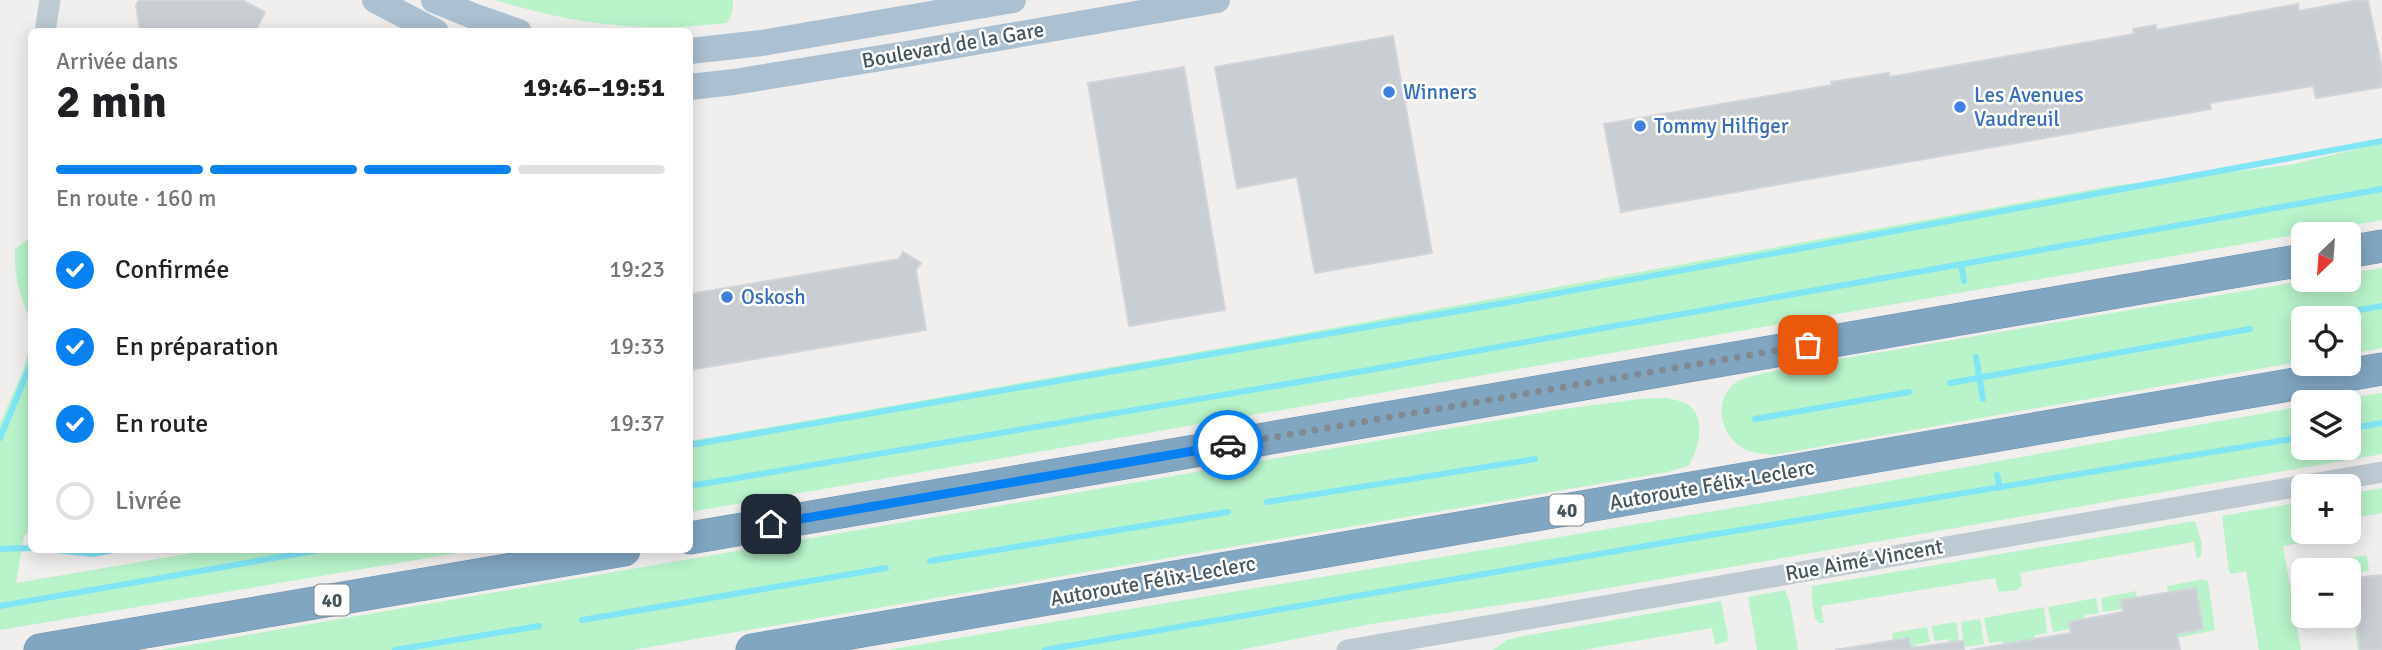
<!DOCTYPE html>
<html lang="fr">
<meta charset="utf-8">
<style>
:root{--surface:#fff;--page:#f6f6f6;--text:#202124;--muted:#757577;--line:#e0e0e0;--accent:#0780f2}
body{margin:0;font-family:Signika,sans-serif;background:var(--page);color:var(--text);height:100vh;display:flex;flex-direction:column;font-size:26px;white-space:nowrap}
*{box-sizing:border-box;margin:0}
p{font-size:23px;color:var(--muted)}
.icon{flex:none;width:38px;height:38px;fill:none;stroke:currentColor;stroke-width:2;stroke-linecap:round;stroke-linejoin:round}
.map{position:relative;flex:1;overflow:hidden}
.drawer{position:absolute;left:28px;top:28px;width:665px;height:525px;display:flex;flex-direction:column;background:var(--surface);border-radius:10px;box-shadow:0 4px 18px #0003}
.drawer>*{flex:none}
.needle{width:46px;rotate:205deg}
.controls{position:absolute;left:2291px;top:222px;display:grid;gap:14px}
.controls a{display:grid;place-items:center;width:70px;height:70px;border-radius:10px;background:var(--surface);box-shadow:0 4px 18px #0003;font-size:35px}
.pin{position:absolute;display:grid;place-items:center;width:60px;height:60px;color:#fff;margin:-30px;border-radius:14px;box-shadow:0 4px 10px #0006}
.courier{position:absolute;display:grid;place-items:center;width:70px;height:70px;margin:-35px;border:5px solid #0780f2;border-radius:50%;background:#fff;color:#222;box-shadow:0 2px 9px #0007}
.headline em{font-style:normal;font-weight:700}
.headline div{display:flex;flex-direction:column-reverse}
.headline{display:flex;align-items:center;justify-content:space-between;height:119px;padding:0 28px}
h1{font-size:46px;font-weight:700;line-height:52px}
.bar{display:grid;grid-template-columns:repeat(4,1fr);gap:10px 7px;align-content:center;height:84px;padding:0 28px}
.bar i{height:9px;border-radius:5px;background:var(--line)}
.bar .selected{background:var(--accent)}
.bar p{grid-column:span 4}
ol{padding:0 28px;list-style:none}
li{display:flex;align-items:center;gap:21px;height:77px}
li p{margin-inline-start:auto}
li .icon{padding:7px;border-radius:50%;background:var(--accent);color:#fff;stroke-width:4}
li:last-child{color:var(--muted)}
li i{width:38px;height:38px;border:4px solid var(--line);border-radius:50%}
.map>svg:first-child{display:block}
.green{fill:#b8f3ca}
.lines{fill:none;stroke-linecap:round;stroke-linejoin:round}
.stream{stroke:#80e5f5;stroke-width:6}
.building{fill:#c9ced3;stroke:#d1d5da;stroke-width:2}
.highway-casing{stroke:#6c91ae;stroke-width:33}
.minor{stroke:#bdcad2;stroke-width:21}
.major{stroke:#abc0d0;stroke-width:26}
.highway{stroke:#81a6c2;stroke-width:32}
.done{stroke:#818a90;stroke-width:7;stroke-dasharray:0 12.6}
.route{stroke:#0780f2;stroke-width:9}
.shop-dot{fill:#3f7fe0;stroke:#fff;stroke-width:2.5}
.labels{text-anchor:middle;stroke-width:5;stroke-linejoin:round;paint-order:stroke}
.shield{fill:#fff;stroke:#7c878e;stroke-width:2}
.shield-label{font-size:19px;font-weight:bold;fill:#44545d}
.street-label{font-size:21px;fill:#44545d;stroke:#fff}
.shop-label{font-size:21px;fill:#366cbe;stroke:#fff;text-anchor:start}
</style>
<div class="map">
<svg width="2382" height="650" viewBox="0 0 2382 650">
<rect width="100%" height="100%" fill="#f1eeee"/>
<path class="green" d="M 495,0 L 733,0 C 733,9 732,16 727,23 C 641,33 577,25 495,0 Z
M 2382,143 L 2382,220 L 690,512 L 690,441 L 1272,339 L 2112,186 L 2290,165 Z
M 31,237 L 31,320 C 19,297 14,276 15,249 Z
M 2382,268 L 2382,348 L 2349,354 L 2348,318 L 2303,318 L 2303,361 L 1772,455 C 1762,453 1749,453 1741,447 C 1719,433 1714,400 1735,383 C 1744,376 1785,369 1798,366 L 2309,280 L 2348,280 L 2349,273 Z
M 31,340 L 31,529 L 24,536 L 16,583 L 210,550 L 476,550 L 0,630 L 0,423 L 23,371 Z
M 2382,393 L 2382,454 L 1719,569 L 1549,598 L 1371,624 L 1239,650 L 887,650 L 1822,493 L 2303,406 L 2303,448 L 2348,448 L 2348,402 L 2324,402 Z
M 1667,398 C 1675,400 1683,401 1690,406 C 1706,419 1699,451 1688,466 L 1668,472 L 632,650 L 160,650 L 1557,410 L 1639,399 Z
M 2382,488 L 2382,513 L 2349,519 L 2349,494 Z
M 2289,504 L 2296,509 L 2301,543 L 2283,546 L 2301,650 L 2259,650 L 2246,571 L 2231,574 L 2229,571 L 2222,516 Z
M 2195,521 L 2202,544 L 2201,556 L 2197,559 L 2194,542 L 2020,573 L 2022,586 L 2017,590 L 1999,592 L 1995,578 L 1821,606 L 1824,623 L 1819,623 L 1815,618 L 1812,603 L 1812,586 Z
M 2367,555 L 2369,571 L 2355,573 L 2355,578 L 2352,579 L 2360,650 L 2358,650 L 2349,592 L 2348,570 L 2345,570 L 2344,566 L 2329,568 L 2328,564 L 2331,561 Z
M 2203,579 L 2208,581 L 2215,630 L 2178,638 L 2177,634 L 2203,629 L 2196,588 L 2168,592 L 2167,586 Z
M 1785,590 L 1790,603 L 1798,650 L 1757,650 L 1748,597 Z
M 2136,591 L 2137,598 L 2123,609 L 2103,612 L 2101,598 Z
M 2096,598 L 2099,613 L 2085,615 L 2085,619 L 2070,621 L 2071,629 L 2053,632 L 2048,607 Z
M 1721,601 L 1728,637 L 1727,641 L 1715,645 L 1712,628 L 1582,650 L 1493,650 L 1507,640 L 1519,637 Z
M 2044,607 L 2047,633 L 2035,635 L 2035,639 L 2003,644 L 2002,641 L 1989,643 L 1984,618 Z
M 1980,619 L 1984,644 L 1964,647 L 1961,622 Z
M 1956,622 L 1959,641 L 1949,643 L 1948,639 L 1935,641 L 1931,626 Z
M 1927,627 L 1930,642 L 1915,645 L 1915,648 L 1911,648 L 1909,638 L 1893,641 L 1892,633 Z"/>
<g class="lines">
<path class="stream" d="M 1961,264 L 1964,281
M 2313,318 L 2382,306
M 2294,322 L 2303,320
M 1976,357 L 1983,399
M 1950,383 L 2250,329
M 1755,419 L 1909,392
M 2348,429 L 2382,423
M 0,438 L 32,361
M 690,445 L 1516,301 L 2382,141
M 1997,475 L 2000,488
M 690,486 L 1369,370 L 2382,189
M 1267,502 L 1535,459
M 0,549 L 32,548
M 55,550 L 93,554 L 113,550
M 930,561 L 1228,512
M 0,606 L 320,550
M 582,620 L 886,568
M 395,650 L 539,626
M 1045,650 L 1686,539 L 2303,437"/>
</g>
<path class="building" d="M 139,0 L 242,0 L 265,12 L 255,32 L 140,32 L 136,5 Z
M 2358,0 L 2368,0 L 2382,68 L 2382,87 L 2316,98 L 2313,86 L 2210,103 L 2211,109 L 1621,212 L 1604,124 L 1832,85 L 1831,82 L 1889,73 L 1890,77 L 2134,34 L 2133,29 L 2156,25 L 2156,30 L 2298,4 L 2299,11 Z
M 1393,36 L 1432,253 L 1315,273 L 1297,177 L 1237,188 L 1215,67 Z
M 1184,67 L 1225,310 L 1129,326 L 1088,83 Z
M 903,252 L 921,263 L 916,270 L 926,330 L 690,370 L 690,294 L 899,259 Z
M 2382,575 L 2382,650 L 2360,650 L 2352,578 Z
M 2196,588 L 2203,629 L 2177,634 L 2180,650 L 1970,650 L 2071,633 L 2069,622 L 2123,612 L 2121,600 Z
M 1909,638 L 1911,648 L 1963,641 L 1964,650 L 1835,650 Z"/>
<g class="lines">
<g class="highway-casing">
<path id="highway" d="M 2348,252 L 2382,246
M 690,538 L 2303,260
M 40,650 L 624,550
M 752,650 L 2382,369"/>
</g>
<path class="minor" d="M 45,32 L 50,0
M 1347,650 L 2382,472"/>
<path class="major" d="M 375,0 L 436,32
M 434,0 L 473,16 L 519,32
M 690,51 L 762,43 L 1013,0
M 690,87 L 734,82 L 906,54 L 1217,0"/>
<use href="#highway" class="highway"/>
</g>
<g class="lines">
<path class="done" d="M 1228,445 L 1808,345"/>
<path class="route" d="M 771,524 L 1228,445"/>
</g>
<g class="shop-dot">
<circle cx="1389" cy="92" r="7"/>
<circle cx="1960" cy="107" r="7"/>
<circle cx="1640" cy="126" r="7"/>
<circle cx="727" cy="297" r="7"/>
</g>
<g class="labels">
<g class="shield">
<rect x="1549.5" y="494.5" width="35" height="31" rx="5"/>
<rect x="314.5" y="584.5" width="35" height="31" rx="5"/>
</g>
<g class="shield-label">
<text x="1567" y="517">40</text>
<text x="332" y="607">40</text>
</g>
<g class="street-label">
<text transform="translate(953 45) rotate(-10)" y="7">Boulevard de la Gare</text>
<text transform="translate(1712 485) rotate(-10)" y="7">Autoroute Félix-Leclerc</text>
<text transform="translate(1864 560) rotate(-10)" y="7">Rue Aimé-Vincent</text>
<text transform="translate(1153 581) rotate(-10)" y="7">Autoroute Félix-Leclerc</text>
</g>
<g class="shop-label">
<text x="1403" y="99">Winners</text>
<text x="1974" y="102">Les Avenues<tspan x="1974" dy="24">Vaudreuil</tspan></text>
<text x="1654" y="133">Tommy Hilfiger</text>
<text x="741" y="304">Oskosh</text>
</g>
</g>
</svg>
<div class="controls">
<a><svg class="needle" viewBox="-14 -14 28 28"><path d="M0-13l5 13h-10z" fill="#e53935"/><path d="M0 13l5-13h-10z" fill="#757577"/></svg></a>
<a><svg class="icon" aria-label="locate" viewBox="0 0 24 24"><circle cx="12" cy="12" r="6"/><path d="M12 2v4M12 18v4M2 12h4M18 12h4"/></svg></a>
<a><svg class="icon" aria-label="layers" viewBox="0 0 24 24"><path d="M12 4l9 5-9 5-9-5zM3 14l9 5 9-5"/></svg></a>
<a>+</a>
<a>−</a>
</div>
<div class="pin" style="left:1808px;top:345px;background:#ea580c"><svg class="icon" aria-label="bag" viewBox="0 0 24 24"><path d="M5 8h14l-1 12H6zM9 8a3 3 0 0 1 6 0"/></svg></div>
<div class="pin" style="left:771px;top:524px;background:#1f2937"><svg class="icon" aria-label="home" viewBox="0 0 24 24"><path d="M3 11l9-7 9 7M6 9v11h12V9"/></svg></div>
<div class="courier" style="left:1228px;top:445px"><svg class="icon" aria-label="car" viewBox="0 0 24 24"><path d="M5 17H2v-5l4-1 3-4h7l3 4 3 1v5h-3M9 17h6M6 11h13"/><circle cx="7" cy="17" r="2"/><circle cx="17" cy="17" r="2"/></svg></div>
<section class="drawer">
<div class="headline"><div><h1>2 min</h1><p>Arrivée dans</p></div><em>19:46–19:51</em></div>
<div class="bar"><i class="selected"></i><i class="selected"></i><i class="selected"></i><i></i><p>En route · 160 m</p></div>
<ol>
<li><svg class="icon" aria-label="check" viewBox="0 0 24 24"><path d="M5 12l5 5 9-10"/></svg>Confirmée<p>19:23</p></li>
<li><svg class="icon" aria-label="check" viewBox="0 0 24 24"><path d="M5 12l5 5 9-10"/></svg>En préparation<p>19:33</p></li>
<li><svg class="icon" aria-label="check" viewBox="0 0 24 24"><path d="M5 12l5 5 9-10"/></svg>En route<p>19:37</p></li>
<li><i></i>Livrée</li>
</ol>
</section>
</div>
